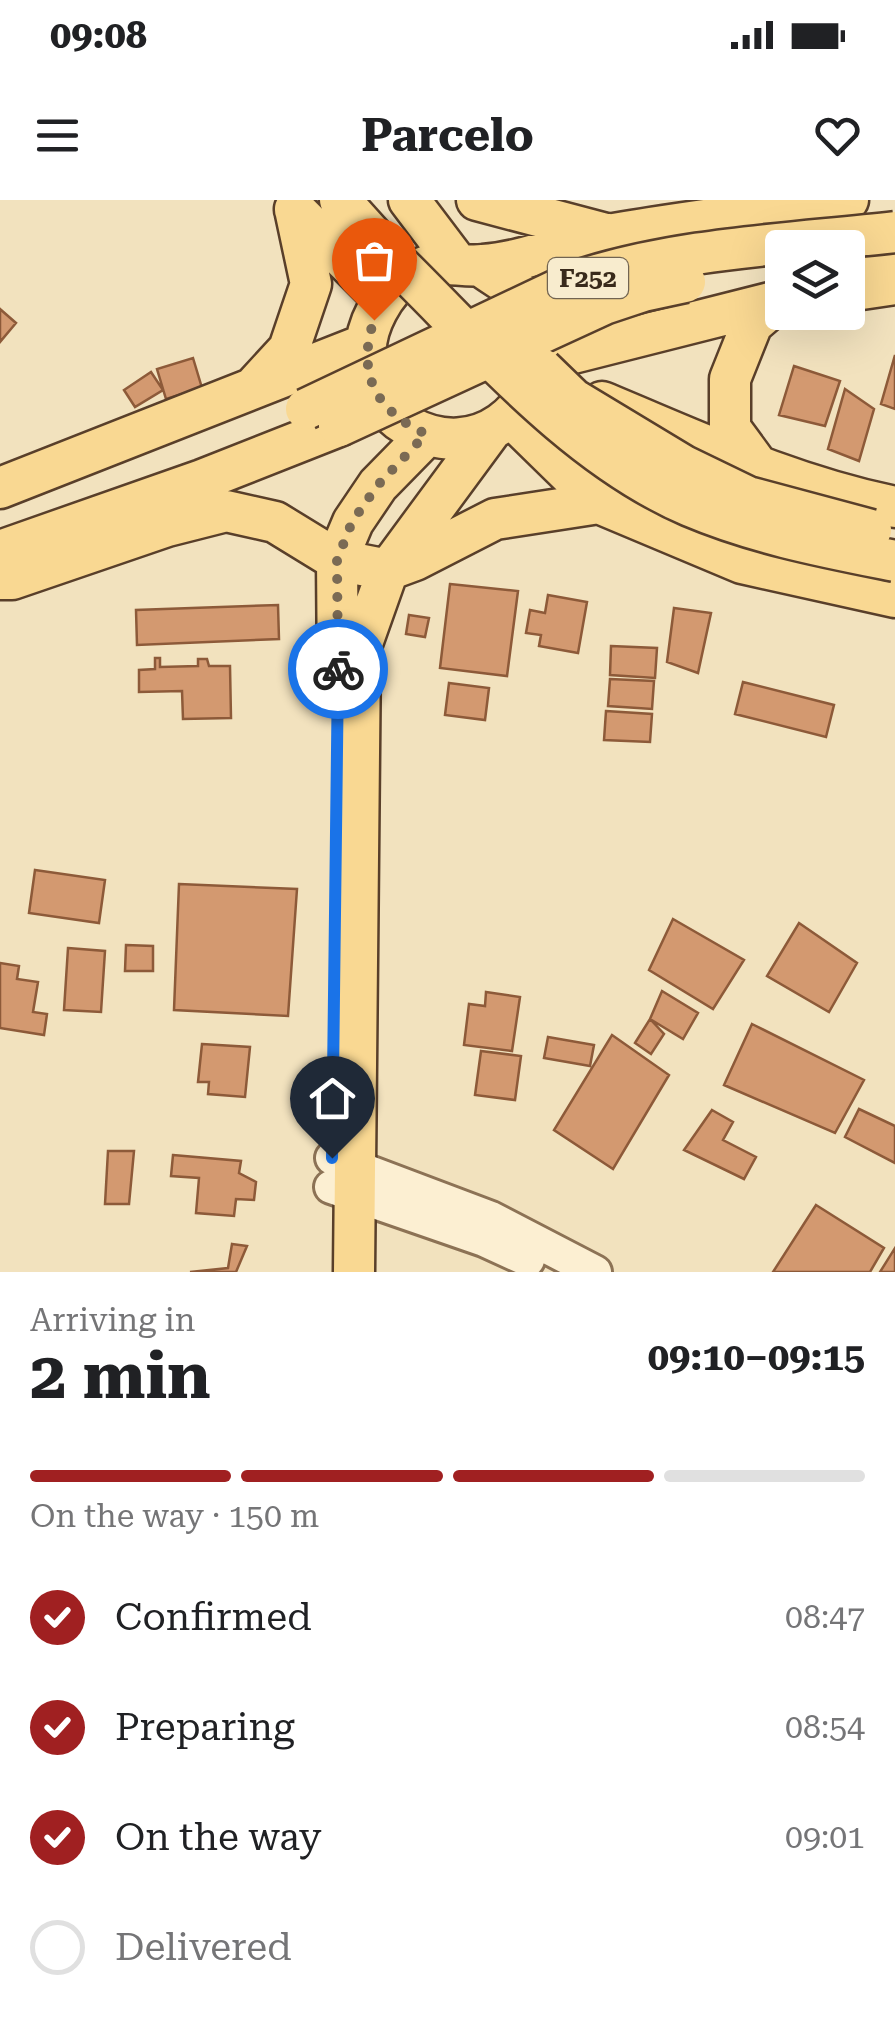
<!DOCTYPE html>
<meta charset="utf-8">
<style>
:root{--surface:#fff;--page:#f2f2f2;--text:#202124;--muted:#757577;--line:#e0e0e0;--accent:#a02021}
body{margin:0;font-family:"Roboto Serif",serif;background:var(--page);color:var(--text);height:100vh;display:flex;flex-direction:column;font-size:38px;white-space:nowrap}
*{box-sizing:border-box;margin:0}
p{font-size:32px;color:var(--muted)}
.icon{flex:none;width:55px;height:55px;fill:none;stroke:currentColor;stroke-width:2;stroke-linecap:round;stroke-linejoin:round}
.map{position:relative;height:1072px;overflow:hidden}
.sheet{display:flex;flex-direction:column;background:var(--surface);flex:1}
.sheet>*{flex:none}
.fabs{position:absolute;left:765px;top:30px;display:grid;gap:20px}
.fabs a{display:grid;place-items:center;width:100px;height:100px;border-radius:10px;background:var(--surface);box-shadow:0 10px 40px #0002;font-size:50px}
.pin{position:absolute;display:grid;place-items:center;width:85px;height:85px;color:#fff;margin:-102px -42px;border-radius:50% 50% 50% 0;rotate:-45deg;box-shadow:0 0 10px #0007}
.pin .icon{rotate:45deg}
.courier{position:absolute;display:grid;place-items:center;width:100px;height:100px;margin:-50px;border:8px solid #1a73e8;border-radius:50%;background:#fff;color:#222;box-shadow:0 2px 12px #0007}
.overview em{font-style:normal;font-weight:700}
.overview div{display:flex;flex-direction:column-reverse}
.overview{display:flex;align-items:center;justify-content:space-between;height:170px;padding:0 30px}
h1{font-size:65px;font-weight:700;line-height:75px}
.bar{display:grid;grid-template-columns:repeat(4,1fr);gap:15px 10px;align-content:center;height:120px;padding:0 30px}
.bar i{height:12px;border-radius:8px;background:var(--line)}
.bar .active{background:var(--accent)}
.bar p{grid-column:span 4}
ol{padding:0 30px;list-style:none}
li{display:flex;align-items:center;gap:30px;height:110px}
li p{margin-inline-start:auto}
li .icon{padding:10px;border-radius:50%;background:var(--accent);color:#fff;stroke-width:4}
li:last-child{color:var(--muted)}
li i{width:55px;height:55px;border:5px solid var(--line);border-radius:50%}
.status{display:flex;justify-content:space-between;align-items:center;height:70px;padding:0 50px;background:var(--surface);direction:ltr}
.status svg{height:28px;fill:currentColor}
header{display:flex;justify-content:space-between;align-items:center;height:130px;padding:0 30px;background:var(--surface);font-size:45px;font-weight:700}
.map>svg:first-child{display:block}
.building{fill:#d39970;stroke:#8d5a39;stroke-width:2.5}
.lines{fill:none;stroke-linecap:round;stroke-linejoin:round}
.minor-casing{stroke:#8c7255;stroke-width:38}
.major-casing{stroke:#593f2a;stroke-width:45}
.minor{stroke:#fcefd2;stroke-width:32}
.major{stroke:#f9d892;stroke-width:40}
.major-bridge-casing{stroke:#593f2a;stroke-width:45;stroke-linecap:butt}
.major-bridge{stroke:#f9d892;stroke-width:40}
.done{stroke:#7a6a54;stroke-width:10;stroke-dasharray:0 18}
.route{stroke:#1a73e8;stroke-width:12}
.labels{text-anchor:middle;stroke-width:8;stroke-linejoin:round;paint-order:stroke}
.shield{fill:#f8ecce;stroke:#726451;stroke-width:2.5}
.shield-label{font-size:25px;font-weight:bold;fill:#392a1b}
</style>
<div class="status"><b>09:08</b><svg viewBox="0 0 49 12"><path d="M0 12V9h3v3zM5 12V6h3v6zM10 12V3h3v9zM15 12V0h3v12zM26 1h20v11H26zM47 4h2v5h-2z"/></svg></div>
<header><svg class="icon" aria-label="menu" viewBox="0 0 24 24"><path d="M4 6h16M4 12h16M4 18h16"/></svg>Parcelo<svg class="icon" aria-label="heart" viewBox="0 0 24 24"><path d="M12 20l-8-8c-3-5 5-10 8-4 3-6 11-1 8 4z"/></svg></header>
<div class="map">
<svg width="895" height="1072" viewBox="0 0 895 1072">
<rect width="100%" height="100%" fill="#f2e2be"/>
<path class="building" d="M 0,109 L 16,123 L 0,142 Z
M 895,155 L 895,209 L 881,204 Z
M 193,158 L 202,188 L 166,199 L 157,169 Z
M 794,166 L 840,181 L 825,226 L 779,215 Z
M 151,172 L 163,190 L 135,207 L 124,190 Z
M 845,189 L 874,209 L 859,261 L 828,249 Z
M 450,384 L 518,391 L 507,476 L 440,468 Z
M 548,395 L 587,402 L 578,453 L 539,446 L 541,435 L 526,433 L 530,410 L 545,413 Z
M 278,405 L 279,439 L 137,445 L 136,410 Z
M 674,408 L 711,413 L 698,473 L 667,462 Z
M 409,415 L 429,418 L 425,437 L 406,434 Z
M 611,446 L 657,448 L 655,478 L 610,475 Z
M 155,458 L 160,458 L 160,467 L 198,466 L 198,459 L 207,459 L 209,466 L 230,466 L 231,518 L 183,519 L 182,491 L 139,492 L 139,470 L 155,469 Z
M 610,479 L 654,481 L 652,509 L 608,506 Z
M 743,482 L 834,505 L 826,537 L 735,514 Z
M 449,483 L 489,488 L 485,520 L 445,515 Z
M 606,511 L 652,514 L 650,542 L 604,540 Z
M 35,670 L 105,680 L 99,723 L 29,713 Z
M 179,684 L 297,689 L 288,816 L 174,810 Z
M 673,719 L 744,760 L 713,809 L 649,770 Z
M 799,723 L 857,763 L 829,812 L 767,776 Z
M 126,745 L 153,746 L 153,771 L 125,771 Z
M 68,748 L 105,751 L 101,812 L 64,810 Z
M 0,763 L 19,766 L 17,779 L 38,782 L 33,812 L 47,814 L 44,835 L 0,828 Z
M 662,791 L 698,813 L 683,839 L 650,819 Z
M 486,792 L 520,797 L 512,851 L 464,845 L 469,804 L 485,806 Z
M 650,819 L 664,834 L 651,854 L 635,843 Z
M 752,824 L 864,880 L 835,933 L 724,885 Z
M 612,835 L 669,875 L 613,969 L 554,930 Z
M 548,837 L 594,845 L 590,866 L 544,858 Z
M 202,844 L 250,847 L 245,897 L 208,894 L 209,882 L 198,882 Z
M 481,851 L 521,856 L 515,900 L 475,895 Z
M 859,909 L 895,926 L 895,963 L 845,937 Z
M 712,910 L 733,922 L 723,940 L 756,957 L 744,979 L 684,950 Z
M 108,951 L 134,951 L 129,1004 L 105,1004 Z
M 173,955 L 241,961 L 239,973 L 256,982 L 254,1000 L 236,999 L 234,1016 L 196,1013 L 199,978 L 171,976 Z
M 816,1005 L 884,1048 L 870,1072 L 773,1072 Z
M 232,1044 L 247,1046 L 236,1072 L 190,1072 L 228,1068 Z
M 895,1048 L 895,1072 L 880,1072 Z"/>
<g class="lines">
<g class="minor-casing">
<path id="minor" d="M 332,958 L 491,1018 L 595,1072
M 331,987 L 484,1040 L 528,1060"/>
</g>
<g class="major-casing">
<path id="major" d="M 340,0 L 394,60
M 409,0 L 456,62
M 477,0 L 606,34
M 295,10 L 384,99
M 848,59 L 895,54
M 481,66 C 494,76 512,85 524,97 C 533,107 539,126 540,139 C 544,211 475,264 408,226 C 383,212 369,185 366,158 C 363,128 384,89 410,74 C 439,56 455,68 483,65 C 525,62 567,43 608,35 C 687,21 768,12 848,0
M 848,91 L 895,84
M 541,161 L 782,100
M 255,186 L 289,149 L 311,84 L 295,9
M 602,202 C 701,243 789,285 895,307
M 511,217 L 599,303 L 742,363 L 895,397
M 760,269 L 730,228 L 730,179 L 752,124 L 780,100
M 0,288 L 366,144
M 0,351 L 202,280 L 339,226
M 0,379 L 12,379 L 167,326 L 226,311 L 275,322 L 337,360 L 388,370 L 415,360 L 495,319 L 599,303
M 338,480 L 337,360 L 353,322 L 378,285 L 427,235
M 354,1072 L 360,449 L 388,370 L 492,229"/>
</g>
<use href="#minor" class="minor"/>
<use href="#major" class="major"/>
<g class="major-bridge-casing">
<path id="major-bridge" d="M 394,60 C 483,147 574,256 690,306 C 756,334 825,347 895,361
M 542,169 L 573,199 L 684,266 L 748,297 L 871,330
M 306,209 L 574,82 C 676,48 789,44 895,32
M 339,226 L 604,104 L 643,91 L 685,82"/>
</g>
<use href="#major-bridge" class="major-bridge"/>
</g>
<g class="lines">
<path class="done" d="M 338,469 L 337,360 L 352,322 L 378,285 L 426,234 C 376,211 356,174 374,120"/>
<path class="route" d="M 332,958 L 338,469"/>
</g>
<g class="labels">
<rect class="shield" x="548" y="58" width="80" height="40" rx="8"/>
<g class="shield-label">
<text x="588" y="87">F252</text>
</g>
</g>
</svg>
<div class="fabs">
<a><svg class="icon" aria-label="layers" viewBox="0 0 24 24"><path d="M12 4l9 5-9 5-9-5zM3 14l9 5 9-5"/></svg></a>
</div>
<div class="pin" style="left:374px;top:120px;background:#ea580c"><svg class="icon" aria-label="bag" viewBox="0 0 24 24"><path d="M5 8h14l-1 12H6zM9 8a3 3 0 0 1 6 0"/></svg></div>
<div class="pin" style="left:332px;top:958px;background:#1f2937"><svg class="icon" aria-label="home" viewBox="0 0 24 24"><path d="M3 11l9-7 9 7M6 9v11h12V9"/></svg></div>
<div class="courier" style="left:338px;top:469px"><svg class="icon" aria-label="bike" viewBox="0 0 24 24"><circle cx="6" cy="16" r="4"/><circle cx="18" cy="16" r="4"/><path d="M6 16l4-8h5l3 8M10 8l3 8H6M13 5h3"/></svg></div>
</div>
<section class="sheet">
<div class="overview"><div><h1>2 min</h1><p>Arriving in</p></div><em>09:10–09:15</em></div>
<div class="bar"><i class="active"></i><i class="active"></i><i class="active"></i><i></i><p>On the way · 150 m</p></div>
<ol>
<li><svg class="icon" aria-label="check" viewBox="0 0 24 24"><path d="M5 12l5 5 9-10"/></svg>Confirmed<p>08:47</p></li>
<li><svg class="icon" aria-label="check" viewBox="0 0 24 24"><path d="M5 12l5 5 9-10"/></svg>Preparing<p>08:54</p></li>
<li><svg class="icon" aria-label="check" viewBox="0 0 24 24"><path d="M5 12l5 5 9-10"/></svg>On the way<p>09:01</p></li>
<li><i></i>Delivered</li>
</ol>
</section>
